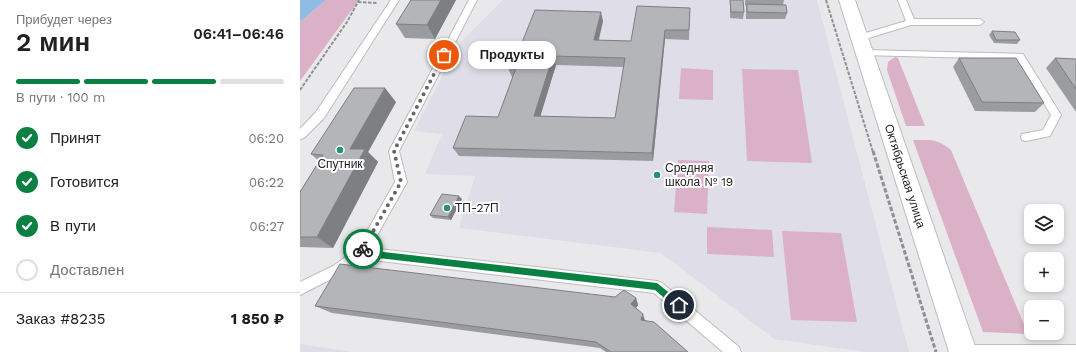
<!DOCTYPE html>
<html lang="ru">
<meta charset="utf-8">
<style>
:root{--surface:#fff;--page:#f6f6f6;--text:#202124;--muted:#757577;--line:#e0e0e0;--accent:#0b8043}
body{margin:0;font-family:"Work Sans",sans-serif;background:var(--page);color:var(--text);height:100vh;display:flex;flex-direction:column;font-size:15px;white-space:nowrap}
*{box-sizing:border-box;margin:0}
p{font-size:13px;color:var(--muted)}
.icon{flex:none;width:22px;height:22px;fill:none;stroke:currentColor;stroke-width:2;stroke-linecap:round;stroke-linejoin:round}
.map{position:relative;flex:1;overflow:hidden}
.sheet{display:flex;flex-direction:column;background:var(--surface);width:300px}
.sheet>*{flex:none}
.fabs{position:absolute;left:724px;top:204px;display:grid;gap:8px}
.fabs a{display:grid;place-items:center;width:40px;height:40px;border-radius:8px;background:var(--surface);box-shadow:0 2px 6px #0003;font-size:20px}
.pin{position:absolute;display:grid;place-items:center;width:34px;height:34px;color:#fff;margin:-17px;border:2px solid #fff;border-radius:50%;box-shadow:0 1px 4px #0007}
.courier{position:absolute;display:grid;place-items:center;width:40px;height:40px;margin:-20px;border:3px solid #0b8043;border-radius:50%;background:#fff;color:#222;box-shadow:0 1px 5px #0007}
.bubble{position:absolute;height:28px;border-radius:12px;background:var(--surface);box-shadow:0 2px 6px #0003;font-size:13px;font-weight:600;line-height:28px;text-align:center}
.headline em{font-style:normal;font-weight:600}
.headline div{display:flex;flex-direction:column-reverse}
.headline{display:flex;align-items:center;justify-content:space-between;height:68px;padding:0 16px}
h1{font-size:26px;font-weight:600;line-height:30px}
.bar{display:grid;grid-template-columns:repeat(4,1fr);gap:6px 4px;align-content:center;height:48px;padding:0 16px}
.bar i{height:5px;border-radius:3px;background:var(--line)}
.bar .current{background:var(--accent)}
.bar p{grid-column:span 4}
.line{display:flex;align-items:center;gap:10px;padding:0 16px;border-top:1px solid var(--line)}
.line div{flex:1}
ol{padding:0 16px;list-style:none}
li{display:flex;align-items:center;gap:12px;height:44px}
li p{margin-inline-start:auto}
li .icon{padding:4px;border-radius:50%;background:var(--accent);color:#fff;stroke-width:4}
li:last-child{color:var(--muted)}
li i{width:22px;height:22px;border:2px solid var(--line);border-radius:50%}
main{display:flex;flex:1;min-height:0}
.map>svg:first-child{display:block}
.built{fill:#dfdde8}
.green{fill:#dab1c6}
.water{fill:#90bce3}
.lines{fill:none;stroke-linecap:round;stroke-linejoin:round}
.lane-casing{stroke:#bdbdc0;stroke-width:2}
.secondary-casing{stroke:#bdbdc0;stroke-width:2}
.path-far1{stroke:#919193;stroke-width:2;stroke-dasharray:3.5 1.5;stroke-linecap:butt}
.path{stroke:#919193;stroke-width:3;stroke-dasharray:4.5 2;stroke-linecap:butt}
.lane{fill:#fff;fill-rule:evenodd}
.secondary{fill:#fff;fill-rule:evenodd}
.wall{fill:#9b9c9f;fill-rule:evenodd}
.shaded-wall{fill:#7e7f82}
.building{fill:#b4b5b9;stroke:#7e7f82;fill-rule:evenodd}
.route{fill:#0b8043}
.done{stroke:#676769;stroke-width:4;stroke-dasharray:0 7.2}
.poi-dot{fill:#229374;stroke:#fff;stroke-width:1.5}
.labels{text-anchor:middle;stroke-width:4;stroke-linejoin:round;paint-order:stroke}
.poi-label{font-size:12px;fill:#212122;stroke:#fff;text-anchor:start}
.street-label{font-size:12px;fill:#212122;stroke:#fff}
</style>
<main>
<section class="sheet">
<div class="headline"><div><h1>2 мин</h1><p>Прибудет через</p></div><em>06:41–06:46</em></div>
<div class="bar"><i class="current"></i><i class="current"></i><i class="current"></i><i></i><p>В пути · 100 m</p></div>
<ol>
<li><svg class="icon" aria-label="check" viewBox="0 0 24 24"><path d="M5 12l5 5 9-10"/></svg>Принят<p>06:20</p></li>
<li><svg class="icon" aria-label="check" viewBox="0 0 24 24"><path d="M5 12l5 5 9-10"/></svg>Готовится<p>06:22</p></li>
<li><svg class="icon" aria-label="check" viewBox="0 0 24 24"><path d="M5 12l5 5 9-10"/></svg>В пути<p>06:27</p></li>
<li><i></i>Доставлен</li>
</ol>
<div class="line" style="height:52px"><div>Заказ #8235</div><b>1 850 ₽</b></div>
</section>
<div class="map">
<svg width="776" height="352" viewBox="0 0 776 352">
<rect width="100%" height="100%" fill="#e9e9ec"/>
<path class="built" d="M 203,0 L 517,0 L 609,352 L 565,352 L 474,339 L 361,253 L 159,228 L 175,176 L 125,174 L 142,134 L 114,131 L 158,45 Z
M 0,344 L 52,352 L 0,352 Z"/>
<path class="green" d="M 26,0 L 59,0 L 0,81 L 0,22 Z
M 595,57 L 598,58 L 625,126 L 606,126 L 587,70 L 588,62 Z
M 381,68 L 413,70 L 413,100 L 379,99 Z
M 442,69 L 498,70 L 512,163 L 447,161 Z
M 613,140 C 630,140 637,138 651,150 L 728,334 L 683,332 Z
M 378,160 L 409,161 L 407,214 L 374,212 Z
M 407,227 L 472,230 L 474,257 L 407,254 Z
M 482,231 L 541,233 L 557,322 L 491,320 Z"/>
<path class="water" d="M 0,0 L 26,0 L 0,22 Z"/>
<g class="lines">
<g class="lane-casing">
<path id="lane" d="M 91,0 L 99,0 L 24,118 L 4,138 L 0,139 L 0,129 L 16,112 Z
M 169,0 L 177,0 L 99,151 L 107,182 L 70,248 L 357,281 L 362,283 L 439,347 L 441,352 L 423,352 L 354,293 L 63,259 L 41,274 L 0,295 L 0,282 L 33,266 L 57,249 L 95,182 L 89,151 Z
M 598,0 L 606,0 L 614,19 L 680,19 L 684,22 L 680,25 L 611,25 L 562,40 L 556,40 L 555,38 L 556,36 L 606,21 Z
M 564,50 L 723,54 L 761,115 L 750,136 L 726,141 L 722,140 L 721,137 L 722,134 L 743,130 L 751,115 L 717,59 L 561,55 L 560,53 L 561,51 Z
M 663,345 L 776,345 L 776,352 L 656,352 L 658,347 Z"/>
</g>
<g class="secondary-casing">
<path id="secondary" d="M 539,0 L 555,0 L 677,352 L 649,352 Z"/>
</g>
<path class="path-far1" d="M 526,0 L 573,152
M 58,2 L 77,3
M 0,90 L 47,22 L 59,0"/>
<path class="path" d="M 573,151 L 636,352"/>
<use href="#lane" class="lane"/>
<use href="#secondary" class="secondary"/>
</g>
<path class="wall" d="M 111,0 L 156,0 L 135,39 L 105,38 L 96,24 Z
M 430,0 L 443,0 L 444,12 L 443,19 L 430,18 Z
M 445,0 L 484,0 L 483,5 L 487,13 L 485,19 L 446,19 L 446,6 L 445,5 Z
M 390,8 L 389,40 L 365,39 L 353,161 L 159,156 L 153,148 L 198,117 L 213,77 L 212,77 L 208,68 L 221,45 L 303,21 L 299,40 L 331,41 ZM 256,65 L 324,67 L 315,118 L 240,116 Z
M 692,31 L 720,40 L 717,44 L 694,43 L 689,35 Z
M 659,58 L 744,103 L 735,112 L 675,111 L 653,67 Z
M 755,58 L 776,59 L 776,112 L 746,68 Z
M 96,102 L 68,152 L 78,162 L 33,248 L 0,247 L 0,192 L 19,161 L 11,154 Z
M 162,199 L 151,220 L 133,218 L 130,215 Z
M 315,297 L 336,298 L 338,305 L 336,308 L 345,320 L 388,352 L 306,352 L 300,348 L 32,313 L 15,306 Z"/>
<path class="shaded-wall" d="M 141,0 L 156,0 L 135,39 L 127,25 Z
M 301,12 L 303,21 L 296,49 L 294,40 Z
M 365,30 L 365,39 L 353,161 L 352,153 Z
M 253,56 L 256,65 L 238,124 L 234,116 Z
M 85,88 L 96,102 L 68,152 L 78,162 L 33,248 L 17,237 L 50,149 Z
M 159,196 L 162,199 L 151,220 L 148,217 Z
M 336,298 L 338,305 L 333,312 L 331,304 Z
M 343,314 L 345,321 L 341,320 Z"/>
<path class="building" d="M 111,0 L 141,0 L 127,25 L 96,24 Z
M 430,0 L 443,0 L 444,12 L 431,12 Z
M 447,4 L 486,5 L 487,13 L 447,12 Z
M 337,6 L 390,8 L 389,30 L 365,30 L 352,153 L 153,148 L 166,116 L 198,117 L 216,68 L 208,68 L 217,45 L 221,45 L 235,10 L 301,12 L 294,40 L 331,41 ZM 253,56 L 325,58 L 315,118 L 234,116 Z
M 692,31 L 715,32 L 720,40 L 696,40 Z
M 659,58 L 716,58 L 744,103 L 682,102 Z
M 755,58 L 776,59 L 776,89 Z
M 54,88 L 85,88 L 50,149 L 65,149 L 17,237 L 0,237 L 0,192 L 23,155 L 11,154 Z
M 142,194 L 159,196 L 148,217 L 130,215 Z
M 40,264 L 315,297 L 324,290 L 336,298 L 331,304 L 343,314 L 341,320 L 354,322 L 388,352 L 311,352 L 296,342 L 15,306 Z"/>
<path class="route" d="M 63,246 L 66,247 L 66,250 L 357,283 L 382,303 L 383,305 L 382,308 L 376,308 L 355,290 L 61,256 L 58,253 L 61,247 Z"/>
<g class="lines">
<path class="done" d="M 63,249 L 101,182 L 94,151 L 144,55"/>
</g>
<g class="poi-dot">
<circle cx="40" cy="150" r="4"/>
<circle cx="357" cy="175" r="4"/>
<circle cx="147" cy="208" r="4"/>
</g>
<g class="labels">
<g class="poi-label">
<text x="40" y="168" text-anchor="middle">Спутник</text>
<text x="365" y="172">Средняя<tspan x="365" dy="14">школа № 19</tspan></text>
<text x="155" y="212">ТП-27П</text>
</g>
<g class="street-label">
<text transform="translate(605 176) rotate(72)" y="4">Октябрьская улица</text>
</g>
</g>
</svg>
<div class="fabs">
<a><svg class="icon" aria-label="layers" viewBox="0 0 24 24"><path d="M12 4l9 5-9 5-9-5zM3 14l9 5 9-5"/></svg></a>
<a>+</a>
<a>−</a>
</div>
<div class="pin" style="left:144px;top:55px;background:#ea580c"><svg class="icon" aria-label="bag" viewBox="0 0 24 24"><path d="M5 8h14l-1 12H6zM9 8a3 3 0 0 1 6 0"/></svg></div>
<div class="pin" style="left:379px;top:305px;background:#1f2937"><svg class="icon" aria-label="home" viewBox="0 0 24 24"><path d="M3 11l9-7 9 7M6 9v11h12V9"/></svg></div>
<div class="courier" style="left:63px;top:249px"><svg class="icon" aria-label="bike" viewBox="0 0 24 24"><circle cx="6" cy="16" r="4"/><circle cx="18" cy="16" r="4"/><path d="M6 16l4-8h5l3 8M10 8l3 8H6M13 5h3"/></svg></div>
<div class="bubble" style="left:168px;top:41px;width:88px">Продукты</div>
</div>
</main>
